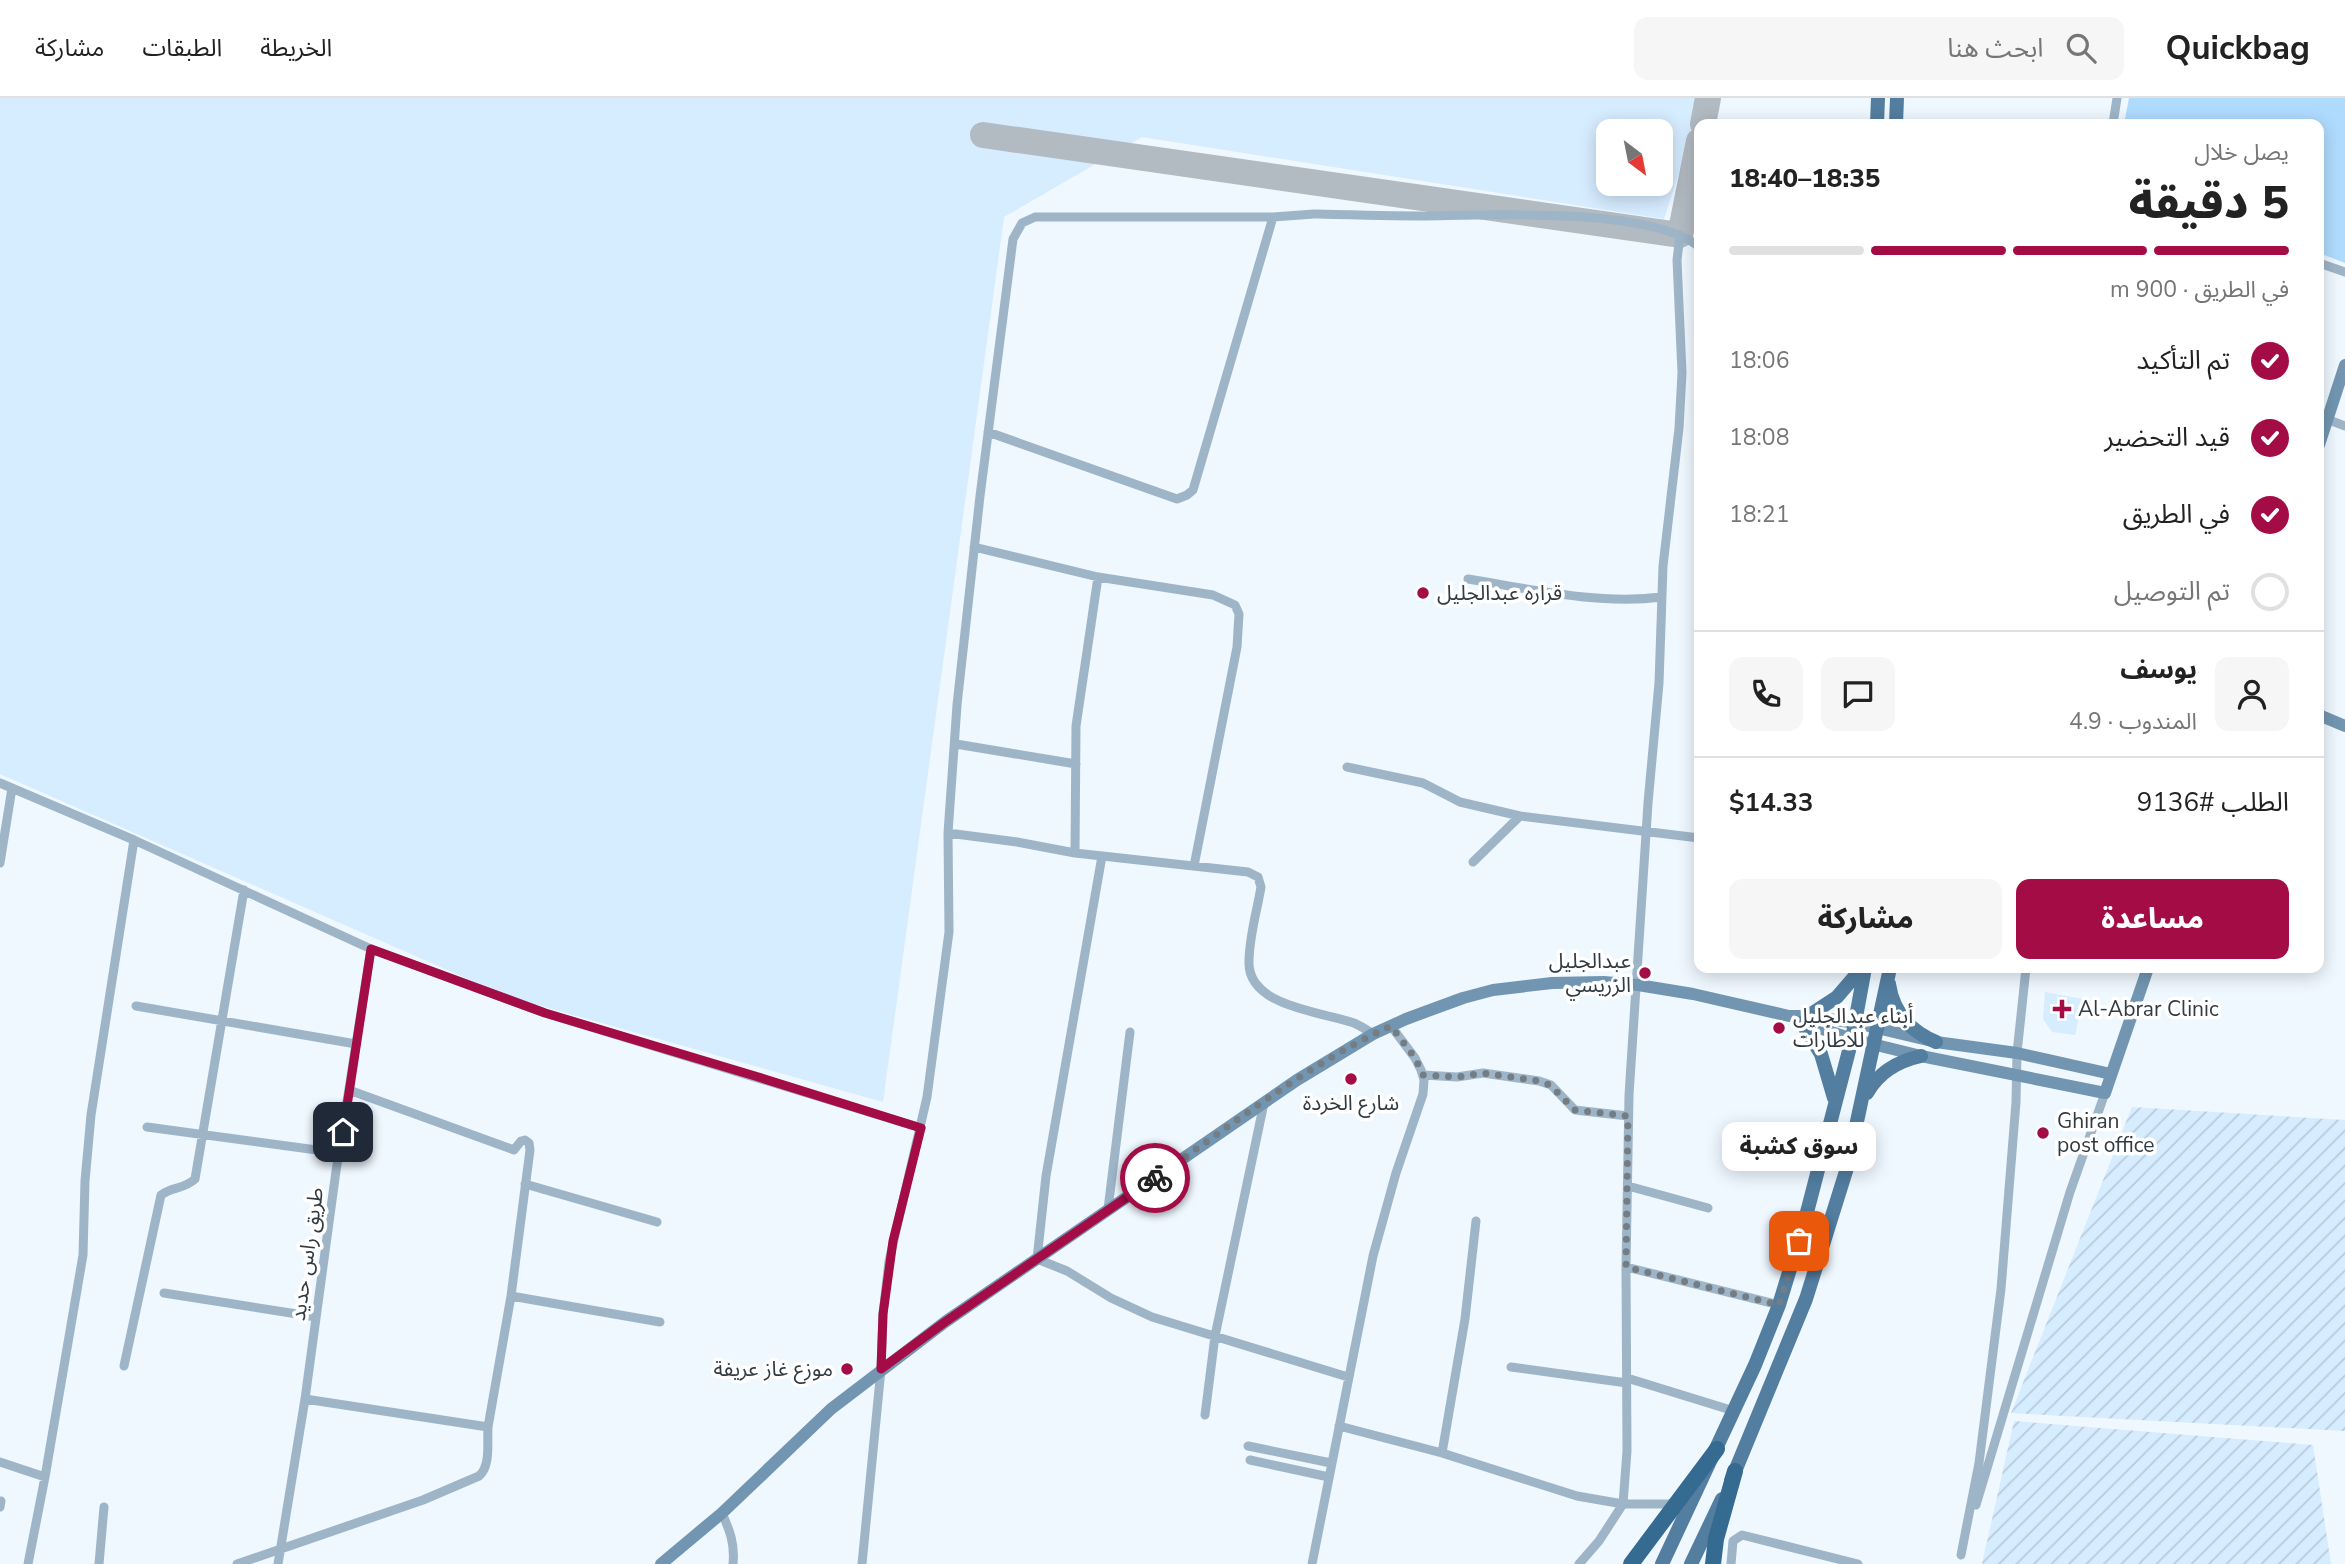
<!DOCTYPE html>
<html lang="ar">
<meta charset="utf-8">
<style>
:root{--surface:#fff;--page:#f6f6f6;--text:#222;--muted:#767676;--line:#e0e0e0;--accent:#a40c46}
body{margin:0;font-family:"Nunito Sans","Noto Sans Arabic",sans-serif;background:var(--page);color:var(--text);direction:rtl;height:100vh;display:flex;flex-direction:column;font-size:26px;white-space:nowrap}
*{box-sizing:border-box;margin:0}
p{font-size:23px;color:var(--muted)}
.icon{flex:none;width:38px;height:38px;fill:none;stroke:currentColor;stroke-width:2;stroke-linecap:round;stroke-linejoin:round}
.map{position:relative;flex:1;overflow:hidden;direction:ltr}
.sheet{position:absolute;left:1694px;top:21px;width:630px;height:854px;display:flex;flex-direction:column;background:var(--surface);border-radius:14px;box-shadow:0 4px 18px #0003;direction:rtl}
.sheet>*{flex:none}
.needle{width:46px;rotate:148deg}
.controls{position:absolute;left:1596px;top:21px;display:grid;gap:14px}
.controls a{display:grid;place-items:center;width:77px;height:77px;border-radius:14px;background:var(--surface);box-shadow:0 4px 18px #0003;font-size:35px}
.pin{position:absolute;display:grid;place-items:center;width:60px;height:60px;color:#fff;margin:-30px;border-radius:14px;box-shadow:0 4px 10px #0006}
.courier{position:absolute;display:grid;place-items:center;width:70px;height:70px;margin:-35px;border:5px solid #a40c46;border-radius:50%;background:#fff;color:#222;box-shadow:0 2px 9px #0007}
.bubble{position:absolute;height:49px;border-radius:14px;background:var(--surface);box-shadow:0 4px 18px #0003;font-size:23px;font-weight:800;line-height:49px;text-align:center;direction:rtl}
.overview em{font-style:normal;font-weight:800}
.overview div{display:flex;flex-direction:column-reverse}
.overview{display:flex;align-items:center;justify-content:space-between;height:119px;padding:0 35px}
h1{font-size:46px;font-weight:800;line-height:52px}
.bar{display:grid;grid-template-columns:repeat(4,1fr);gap:10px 7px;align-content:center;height:84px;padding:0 35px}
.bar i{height:9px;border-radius:5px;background:var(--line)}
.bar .on{background:var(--accent)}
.bar p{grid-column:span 4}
.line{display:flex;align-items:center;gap:18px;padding:0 35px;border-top:2px solid var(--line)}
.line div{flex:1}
.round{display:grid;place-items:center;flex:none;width:74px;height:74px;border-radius:14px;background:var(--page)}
ol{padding:0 35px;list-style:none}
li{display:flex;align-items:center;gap:21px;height:77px}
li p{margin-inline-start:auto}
li .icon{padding:7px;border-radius:50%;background:var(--accent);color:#fff;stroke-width:4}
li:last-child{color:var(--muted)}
li i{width:38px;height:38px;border:4px solid var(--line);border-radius:50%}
.cta{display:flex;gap:14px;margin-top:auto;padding:14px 35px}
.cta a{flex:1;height:80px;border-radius:14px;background:var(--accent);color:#fff;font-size:28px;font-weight:800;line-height:80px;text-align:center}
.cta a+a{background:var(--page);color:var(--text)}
header{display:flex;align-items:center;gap:42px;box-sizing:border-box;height:98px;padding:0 35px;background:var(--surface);border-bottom:2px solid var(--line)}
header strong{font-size:33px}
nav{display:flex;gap:38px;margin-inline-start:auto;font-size:24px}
.search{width:490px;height:63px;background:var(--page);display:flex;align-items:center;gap:18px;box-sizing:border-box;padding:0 24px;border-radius:14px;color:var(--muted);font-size:26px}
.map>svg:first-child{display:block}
.built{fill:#d6ecff;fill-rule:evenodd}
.industrial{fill:url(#industrial-furrows)}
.park{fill:#afdbfe}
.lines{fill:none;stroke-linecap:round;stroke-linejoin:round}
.taxiway{stroke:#b2bac2;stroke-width:26}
.street{stroke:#9eb5c8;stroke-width:9}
.secondary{stroke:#7296b1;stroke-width:12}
.primary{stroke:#537ea0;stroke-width:14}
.highway{stroke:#356a91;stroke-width:16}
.done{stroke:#757d84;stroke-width:7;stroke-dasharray:0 12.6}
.route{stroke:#a40c46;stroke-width:9}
.poi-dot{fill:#a40c46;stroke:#fff;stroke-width:2.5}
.labels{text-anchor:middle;stroke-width:7;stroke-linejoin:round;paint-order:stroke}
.poi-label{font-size:21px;fill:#333b42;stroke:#fff;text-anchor:start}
.street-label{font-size:21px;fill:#333b42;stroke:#fff}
</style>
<header>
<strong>Quickbag</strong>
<div class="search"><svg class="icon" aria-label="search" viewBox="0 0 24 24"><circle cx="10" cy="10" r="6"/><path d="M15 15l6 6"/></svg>ابحث هنا</div>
<nav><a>الخريطة</a><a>الطبقات</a><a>مشاركة</a></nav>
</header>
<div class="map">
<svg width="2345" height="1466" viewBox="0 0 2345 1466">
<defs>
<pattern id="industrial-furrows" width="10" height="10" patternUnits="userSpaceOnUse" patternTransform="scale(1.75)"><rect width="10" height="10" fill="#d6ecff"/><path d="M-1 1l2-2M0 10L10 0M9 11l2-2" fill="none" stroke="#b8cbdc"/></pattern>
</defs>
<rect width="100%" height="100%" fill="#eff7ff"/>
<path class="built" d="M 0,0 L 1703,0 L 1664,121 L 1142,39 L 1004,119 L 883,1004 L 509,899 L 0,676 ZM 1608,33 L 1661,33 L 1661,86 L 1608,86 Z
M 2045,894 L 2083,901 L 2075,937 L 2052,934 L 2043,921 Z"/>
<path class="industrial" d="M 2132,1009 L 2345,1022 L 2345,1333 L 2011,1315 Z
M 2014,1323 L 2313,1347 L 2331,1466 L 1982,1466 Z"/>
<path class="park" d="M 2129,0 L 2345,0 L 2345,165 L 2319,155 L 2319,26 L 2124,26 Z"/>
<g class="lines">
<path class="taxiway" d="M 1703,26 L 1708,0
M 983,37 L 1680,137 L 1699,43"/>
<path class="street" d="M 2113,26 L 2117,0
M 2319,165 L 2345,174
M 2319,318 L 2345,328
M 988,334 L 1177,401 L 1187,397 L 1193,392 L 1273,119 L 1314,116 C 1352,117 1389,118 1426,118 C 1491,117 1651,109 1699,149
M 974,449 L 1098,479 L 1213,497 L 1235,507 L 1239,516 L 1237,549 L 1194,768
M 1468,481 C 1530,491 1598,507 1662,499
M 956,646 L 1076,666
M 1347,669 L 1423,685 L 1460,704 L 1520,718 L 1699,740
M 0,685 L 134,742 L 371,851 L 545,915 L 921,1030
M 948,735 L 1017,744 L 1075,755 L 1248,774 L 1258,779 L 1261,789 C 1257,813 1249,839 1249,864 C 1248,909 1323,914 1354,925 C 1361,928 1367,932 1373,936
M 1075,755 L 1076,628 L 1098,479
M 1102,758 L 1046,1078 L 1037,1161 L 1067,1173 L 1111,1200 L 1152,1219 L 1348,1279
M 1473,764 L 1520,718
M 0,765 L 12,690
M 136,908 L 356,946
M 1423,977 L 1457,979 L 1483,975 L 1539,983 L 1551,987 L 1575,1012 L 1628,1018
M 147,1029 L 339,1055
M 525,1086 L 657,1124
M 1628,1088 L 1708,1110
M 1108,1111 L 1130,934
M 1626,1169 L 1779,1207
M 164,1195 L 316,1219
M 511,1198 L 660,1224
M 124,1268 L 161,1097 C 173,1088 183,1092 195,1081 L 244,792
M 1511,1269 L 1627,1285
M 1627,1280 L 1734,1313
M 305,1301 L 488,1329 L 511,1198 L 530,1052 L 529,1045 L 525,1042 L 521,1043 L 514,1052 L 349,992
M 1205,1317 L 1215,1238 L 1264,1005
M 1339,1328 L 1442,1355 L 1577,1398 L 1623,1406 L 1676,1406
M 1248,1348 L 1331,1365
M 1442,1355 L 1465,1221 L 1476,1123
M 1250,1362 L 1329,1379
M 0,1364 L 45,1379
M 1976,1407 L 2070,1094 L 2105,995
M 0,1409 L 1,1403
M 722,1415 C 730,1433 735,1446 733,1466
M 1961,1457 L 1979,1365 L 2001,1191 L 2016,1004 L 2017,955 L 2026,870
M 28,1466 L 45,1379 L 83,1157 L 85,1083 L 91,1017 L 134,742
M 99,1466 L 104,1409
M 237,1466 L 423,1402 L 479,1378 C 491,1368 487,1344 488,1329
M 278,1466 L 305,1301 L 336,1073 L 371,851
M 862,1466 L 881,1271 L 883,1216 L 889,1163 L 927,999 L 949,834 L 948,735 L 957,607 L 980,398 L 1013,141 L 1022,125 L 1035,119 L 1273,119
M 1312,1466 L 1373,1158 L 1396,1075 L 1423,996 L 1424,982 L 1421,972 L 1415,960 L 1391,928
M 1579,1466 L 1599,1443 L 1623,1406 L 1627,1353 L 1626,1169 L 1629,997 L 1648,705 L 1659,585 L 1663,468 L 1679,330 L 1682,275 L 1677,162 L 1680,137
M 1731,1466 L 1733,1443 L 1742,1437 L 1858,1466"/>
<path class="secondary" d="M 2319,347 L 2345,267
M 2319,617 L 2345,628
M 1799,923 L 1852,941 L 1921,958 L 2105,995 L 2148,870
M 661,1466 L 722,1415 L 831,1311 L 945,1224 L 1297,982 L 1373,936 L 1406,921 L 1463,900 L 1493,892 L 1552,885 L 1604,884 L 1638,887 L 1693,896 L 1789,918 L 1808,918 L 1856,925 L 1936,944 L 2017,955 L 2111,976"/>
<path class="primary" d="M 1877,26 L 1878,0
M 1896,26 L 1897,0
M 1889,886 C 1893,914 1910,933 1936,944
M 1808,918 L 1837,899 L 1862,870
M 1802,925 L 1821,956 L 1834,1000
M 1867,995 C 1879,974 1898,963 1921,958
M 1731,1383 L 1806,1201 L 1847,1070 L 1890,870
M 1662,1466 L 1755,1267 L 1779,1207 L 1805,1122 L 1852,941 L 1865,870
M 1691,1466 L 1722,1401"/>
<path class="highway" d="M 1631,1466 L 1717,1351
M 1713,1466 L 1716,1441 L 1735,1373"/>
</g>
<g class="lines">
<path class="done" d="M 1155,1080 C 1231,1028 1306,967 1391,928 L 1415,960 L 1423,977 L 1457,979 L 1483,975 L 1539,983 L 1550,987 L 1575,1012 L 1628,1018 L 1626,1169 L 1779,1207 L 1799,1143"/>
<path class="route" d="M 343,1034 L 371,851 L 545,915 L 755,978 L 921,1030 L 893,1143 L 883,1216 L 881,1271 L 945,1224 L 1155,1080"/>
</g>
<g class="poi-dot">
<circle cx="1423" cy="495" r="7"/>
<circle cx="1645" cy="875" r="7"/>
<path d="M2058.5 900.5h7v7h7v7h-7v7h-7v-7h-7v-7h7z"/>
<circle cx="1779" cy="930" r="7"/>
<circle cx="1351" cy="981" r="7"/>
<circle cx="2043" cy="1035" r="7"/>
<circle cx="847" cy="1271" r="7"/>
</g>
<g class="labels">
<g class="poi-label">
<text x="1437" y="502">قراره عبدالجليل</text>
<text x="1631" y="870" text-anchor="end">عبدالجليل<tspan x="1631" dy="24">الزريسي</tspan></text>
<text x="2078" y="918">Al-Abrar Clinic</text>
<text x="1793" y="925">أبناء عبدالجليل<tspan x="1793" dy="24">للاطارات</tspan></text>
<text x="1351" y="1012" text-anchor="middle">شارع الخردة</text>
<text x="2057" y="1030">Ghiran<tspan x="2057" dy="24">post office</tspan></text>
<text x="833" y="1278" text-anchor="end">موزع غاز عريفة</text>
</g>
<g class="street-label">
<text transform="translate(307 1156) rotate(-82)" y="7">طريق راس حديد</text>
</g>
</g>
</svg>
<div class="controls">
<a><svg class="needle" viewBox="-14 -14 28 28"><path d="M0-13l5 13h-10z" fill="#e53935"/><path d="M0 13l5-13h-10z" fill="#767676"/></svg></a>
</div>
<div class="pin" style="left:1799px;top:1143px;background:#ea580c"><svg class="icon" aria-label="bag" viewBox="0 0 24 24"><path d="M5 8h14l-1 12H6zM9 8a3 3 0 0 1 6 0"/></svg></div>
<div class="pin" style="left:343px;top:1034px;background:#1f2937"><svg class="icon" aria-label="home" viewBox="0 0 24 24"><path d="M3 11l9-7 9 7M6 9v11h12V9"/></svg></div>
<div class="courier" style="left:1155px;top:1080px"><svg class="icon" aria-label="bike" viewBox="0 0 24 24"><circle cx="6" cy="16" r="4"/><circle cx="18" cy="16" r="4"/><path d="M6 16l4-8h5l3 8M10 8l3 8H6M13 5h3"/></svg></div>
<div class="bubble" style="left:1722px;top:1024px;width:154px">سوق كشبة</div>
<section class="sheet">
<div class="overview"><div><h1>5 دقيقة</h1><p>يصل خلال</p></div><em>18:35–18:40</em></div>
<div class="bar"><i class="on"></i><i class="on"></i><i class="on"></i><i></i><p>في الطريق · 900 m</p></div>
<ol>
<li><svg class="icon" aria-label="check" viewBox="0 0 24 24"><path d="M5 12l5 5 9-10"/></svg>تم التأكيد<p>18:06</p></li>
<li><svg class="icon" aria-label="check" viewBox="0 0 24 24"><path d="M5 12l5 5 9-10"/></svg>قيد التحضير<p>18:08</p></li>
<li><svg class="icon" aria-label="check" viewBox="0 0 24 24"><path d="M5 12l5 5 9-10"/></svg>في الطريق<p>18:21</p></li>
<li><i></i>تم التوصيل</li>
</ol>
<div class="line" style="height:126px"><a class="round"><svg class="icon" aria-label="person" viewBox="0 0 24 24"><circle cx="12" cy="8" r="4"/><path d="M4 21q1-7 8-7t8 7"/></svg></a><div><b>يوسف</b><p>المندوب · 4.9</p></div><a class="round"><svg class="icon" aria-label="chat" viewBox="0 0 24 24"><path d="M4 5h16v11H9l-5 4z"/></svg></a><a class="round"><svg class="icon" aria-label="phone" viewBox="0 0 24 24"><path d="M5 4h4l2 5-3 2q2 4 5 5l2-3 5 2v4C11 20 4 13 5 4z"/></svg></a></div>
<div class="line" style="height:91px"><div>الطلب #9136</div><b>$14.33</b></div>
<div class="cta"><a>مساعدة</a><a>مشاركة</a></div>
</section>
</div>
